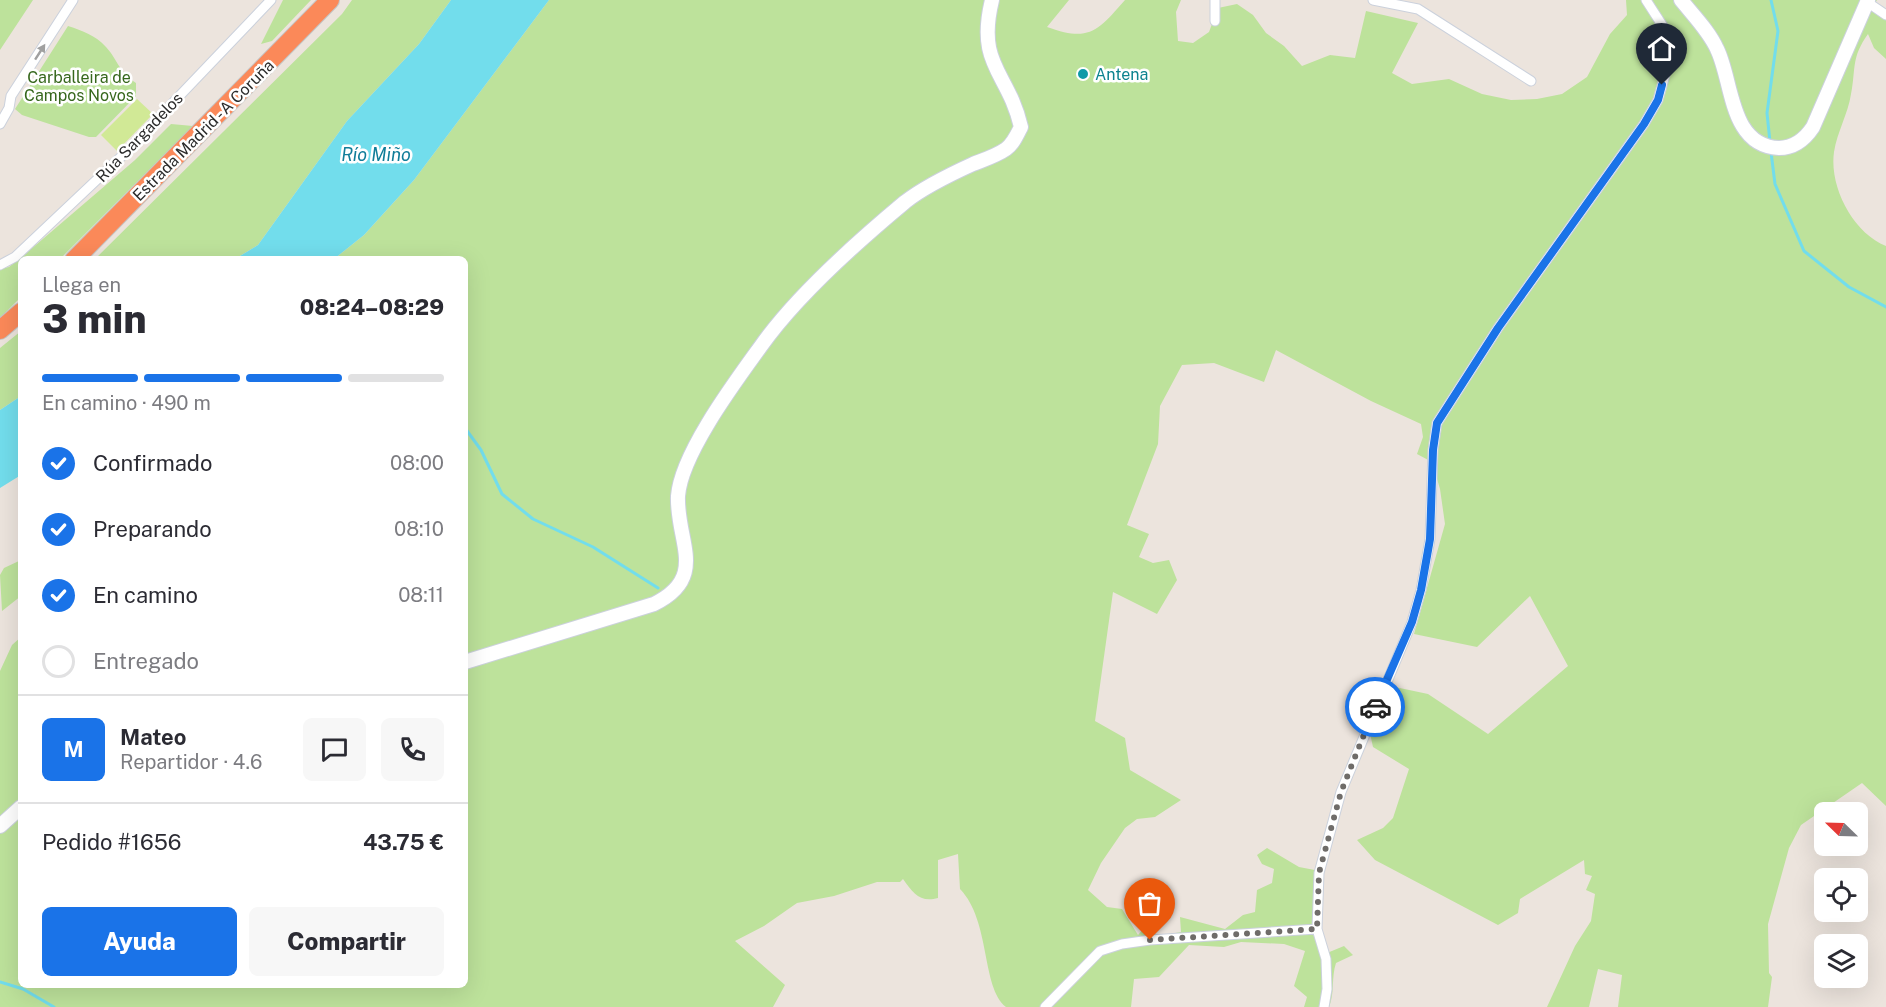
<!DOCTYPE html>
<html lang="es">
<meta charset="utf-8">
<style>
:root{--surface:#fff;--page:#f7f7f7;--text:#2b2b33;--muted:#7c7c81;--line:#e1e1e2;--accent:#1a73e8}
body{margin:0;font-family:"Public Sans",sans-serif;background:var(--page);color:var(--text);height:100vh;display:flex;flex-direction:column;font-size:22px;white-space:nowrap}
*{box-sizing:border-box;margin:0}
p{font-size:20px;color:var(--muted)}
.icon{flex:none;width:33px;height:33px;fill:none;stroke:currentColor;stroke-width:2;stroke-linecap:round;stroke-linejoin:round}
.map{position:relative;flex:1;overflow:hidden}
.sheet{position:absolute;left:18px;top:256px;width:450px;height:732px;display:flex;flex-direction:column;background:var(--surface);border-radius:9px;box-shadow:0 6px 24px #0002}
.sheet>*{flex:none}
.needle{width:39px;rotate:293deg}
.buttons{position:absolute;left:1814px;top:802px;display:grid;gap:12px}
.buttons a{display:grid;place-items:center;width:54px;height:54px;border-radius:9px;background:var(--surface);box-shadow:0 6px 24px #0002;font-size:30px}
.pin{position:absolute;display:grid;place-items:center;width:51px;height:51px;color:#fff;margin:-62px -26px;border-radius:50% 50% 50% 0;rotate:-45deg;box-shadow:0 0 6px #0007}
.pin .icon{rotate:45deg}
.courier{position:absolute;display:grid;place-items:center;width:60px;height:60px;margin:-30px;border:4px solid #1a73e8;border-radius:50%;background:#fff;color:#222;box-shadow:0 2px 8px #0007}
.head em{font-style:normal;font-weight:800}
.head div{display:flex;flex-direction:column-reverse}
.head{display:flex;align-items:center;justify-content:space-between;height:102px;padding:0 24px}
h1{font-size:39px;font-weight:800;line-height:45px}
.bar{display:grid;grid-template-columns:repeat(4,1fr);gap:9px 6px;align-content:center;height:72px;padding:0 24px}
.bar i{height:8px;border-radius:4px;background:var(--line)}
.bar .active{background:var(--accent)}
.bar p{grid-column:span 4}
.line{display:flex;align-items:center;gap:15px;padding:0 24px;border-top:2px solid var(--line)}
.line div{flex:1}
.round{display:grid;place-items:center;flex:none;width:63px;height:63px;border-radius:9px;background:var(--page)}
ol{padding:0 24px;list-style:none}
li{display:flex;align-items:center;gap:18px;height:66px}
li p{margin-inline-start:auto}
li .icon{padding:6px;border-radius:50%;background:var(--accent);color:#fff;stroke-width:4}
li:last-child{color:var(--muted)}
li i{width:33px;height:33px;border:3px solid var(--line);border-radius:50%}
.button{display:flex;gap:12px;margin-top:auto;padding:12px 24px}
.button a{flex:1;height:69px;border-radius:9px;background:var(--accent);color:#fff;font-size:24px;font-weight:800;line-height:69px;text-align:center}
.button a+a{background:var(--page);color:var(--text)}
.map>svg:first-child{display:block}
.green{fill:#bde29b}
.pitch{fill:#d1e996}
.water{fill:#72ddec}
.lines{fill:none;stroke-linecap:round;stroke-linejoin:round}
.stream{stroke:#72ddec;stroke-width:3}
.street-casing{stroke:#cbd1dc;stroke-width:11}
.secondary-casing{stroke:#cbd1dc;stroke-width:16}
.highway-casing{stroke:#c4c4c4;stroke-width:20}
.street{stroke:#fff;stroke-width:9}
.secondary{stroke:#fff;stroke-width:14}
.highway{stroke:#fb8959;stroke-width:18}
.oneway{fill:#a0a0a0}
.done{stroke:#6f6c69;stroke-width:6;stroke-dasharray:0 10.8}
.route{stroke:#1a73e8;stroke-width:8}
.culture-dot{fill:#0f9aa8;stroke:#fff;stroke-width:2}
.labels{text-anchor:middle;stroke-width:5;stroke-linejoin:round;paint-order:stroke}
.culture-label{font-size:16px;fill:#0d838f;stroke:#fff;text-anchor:start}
.park-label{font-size:16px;fill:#36671c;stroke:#fff}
.street-label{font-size:16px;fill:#2b2b2b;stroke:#fff}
.water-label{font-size:18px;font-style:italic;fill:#107d99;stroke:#fff}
</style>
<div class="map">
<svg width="1886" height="1007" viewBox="0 0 1886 1007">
<rect width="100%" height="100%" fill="#ece4dd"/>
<path class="green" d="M 0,0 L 33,0 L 0,50 Z
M 283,0 L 311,0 L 272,41 L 261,44 Z
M 352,0 L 451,0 L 419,44 L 347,121 L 258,245 L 235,259 L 94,260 L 342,14 Z
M 549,0 L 1069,0 L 1047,27 C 1089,42 1097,32 1125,0 L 1181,0 L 1176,12 L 1178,41 L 1193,43 L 1209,32 L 1218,8 L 1237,4 L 1253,15 L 1266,33 L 1284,46 L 1302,66 L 1330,55 L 1355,58 L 1366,11 L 1418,23 L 1392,73 L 1412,84 L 1449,79 L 1482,94 L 1511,100 L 1537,99 L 1562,94 L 1587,77 L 1610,34 L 1627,15 L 1626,0 L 1877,0 L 1873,7 L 1886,17 L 1886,59 L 1874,48 L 1868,34 C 1851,58 1856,67 1851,94 C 1848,114 1837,132 1834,152 C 1829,187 1853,233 1886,246 L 1886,806 L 1862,783 L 1801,825 L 1789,848 L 1768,924 L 1769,973 L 1772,977 L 1768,1007 L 1618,1007 L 1622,975 L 1598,969 L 1589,1007 L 1547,1007 L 1575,946 L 1591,921 L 1595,894 L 1586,890 L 1592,876 L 1585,874 L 1584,860 L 1520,899 L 1518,913 L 1498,925 L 1375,860 L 1357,840 L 1383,828 L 1393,818 L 1409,769 L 1373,747 L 1369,729 L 1388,694 L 1395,687 L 1428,694 L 1488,734 L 1568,666 L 1530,596 L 1477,647 L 1414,634 L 1445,524 L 1440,489 L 1432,462 L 1417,454 L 1423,437 L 1421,424 L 1371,401 L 1276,350 L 1264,382 L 1214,363 L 1182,365 L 1160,406 L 1158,444 L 1127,525 L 1149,534 L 1139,557 L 1153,563 L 1169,560 L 1177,580 L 1157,614 L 1113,592 L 1095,721 L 1125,738 L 1130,770 L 1181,800 L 1155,817 L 1137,819 L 1125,828 L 1101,863 L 1088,890 L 1107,907 L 1122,909 L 1138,935 L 1146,926 L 1158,936 L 1181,932 L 1180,917 L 1225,929 L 1243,915 L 1255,912 L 1257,890 L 1272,883 L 1274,869 L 1262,864 L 1257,855 L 1267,848 L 1299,867 L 1320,871 L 1319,939 L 1327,953 L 1344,946 L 1353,955 L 1336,963 C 1331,978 1335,993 1329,1007 L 1304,1007 L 1307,997 L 1294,986 L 1305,951 L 1284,944 L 1241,942 L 1224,947 L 1189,945 L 1159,977 L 1134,979 L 1131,1007 L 1006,1007 C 981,987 991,921 960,889 L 958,854 L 938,860 L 938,898 C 920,903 913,893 903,879 L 900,882 L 877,882 L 834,896 L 797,903 L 764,926 L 735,941 L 785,985 L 773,1007 L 0,1007 L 0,671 L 12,645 L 21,637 L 21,986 L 465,986 L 465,260 L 334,259 L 364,235 L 414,180 Z
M 68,26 C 83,31 95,35 106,47 C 118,60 118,71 136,83 L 136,96 L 96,137 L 89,137 L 22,115 L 15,109 Z
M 171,124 L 193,126 L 60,259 L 21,260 L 21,297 L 0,318 L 0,269 L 9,267 L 23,256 L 135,160 Z
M 21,331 L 21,396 L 0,410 L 0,348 Z
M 21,560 L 21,596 L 2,611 L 0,575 L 4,568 Z"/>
<path class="pitch" d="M 137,99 L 153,114 L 117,151 L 101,135 Z"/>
<path class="water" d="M 451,0 L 549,0 L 414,180 L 364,235 L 334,259 L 235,259 L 258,245 L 347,121 L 419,44 Z
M 21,396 L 21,475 L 0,488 L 0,410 Z"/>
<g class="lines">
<path class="stream" d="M 1770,142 L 1767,113 L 1778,31 L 1771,0
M 1771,152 L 1775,184 L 1804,251 L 1849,287 L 1886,307
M 465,428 L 481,450 L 502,494 L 533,519 L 593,547 L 658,588
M 0,982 L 23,989 L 54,1007"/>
<g class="street-casing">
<path id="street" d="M 1373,0 L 1418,9 L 1531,81
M 1867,2 L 1886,15
M 1215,21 L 1215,0
M 0,124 L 9,108 L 11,96 L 73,0
M 0,265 L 15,257 L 123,155 L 271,0
M 1045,1007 L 1100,951 L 1122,944 L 1150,940 L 1317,929
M 1324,1007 L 1327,989 L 1326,959 L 1317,929 L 1319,873 L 1341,792 L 1412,622 L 1421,590 L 1430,539 L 1433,450 L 1437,423 L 1498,328 L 1644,124 L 1658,100 L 1666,71 L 1666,31 L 1646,0"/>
</g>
<g class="secondary-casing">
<path id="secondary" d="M 1681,0 C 1693,15 1709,31 1717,49 C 1733,81 1729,146 1779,148 C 1794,148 1805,139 1813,127 L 1868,0
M 465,662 L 654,604 C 709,577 676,541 678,496 C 681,454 735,382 761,346 C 797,295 857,242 905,202 C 924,187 951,174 973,164 C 983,160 996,156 1006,149 C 1013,144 1017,135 1021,127 C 1008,71 976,66 992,0
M 0,826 L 21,807"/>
</g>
<g class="highway-casing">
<path id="highway" d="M 74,260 L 330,0
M 0,330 L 21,312"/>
</g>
<use href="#street" class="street"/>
<use href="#secondary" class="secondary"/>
<use href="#highway" class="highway"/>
</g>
<defs><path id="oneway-solid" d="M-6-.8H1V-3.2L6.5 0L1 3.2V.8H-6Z" transform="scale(1.5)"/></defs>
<use class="oneway" href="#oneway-solid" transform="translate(40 52) rotate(-57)"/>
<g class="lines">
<path class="done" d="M 1150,940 L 1317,929 L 1319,873 L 1341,792 L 1375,707"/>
<path class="route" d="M 1375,707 L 1412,622 L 1421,590 L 1430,539 L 1433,450 L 1437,423 L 1498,328 L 1644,124 L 1658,100 L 1662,85"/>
</g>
<circle class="culture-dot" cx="1083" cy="74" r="6"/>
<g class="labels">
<g class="culture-label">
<text x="1095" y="80">Antena</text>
</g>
<g class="park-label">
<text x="79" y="83">Carballeira de<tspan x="79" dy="18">Campos Novos</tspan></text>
</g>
<g class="street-label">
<text transform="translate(203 130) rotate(-45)" y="6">Estrada Madrid - A Coruña</text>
<text transform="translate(139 137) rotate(-46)" y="6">Rúa Sargadelos</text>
</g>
<g class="water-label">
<text x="376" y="161">Río Miño</text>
</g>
</g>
</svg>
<div class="buttons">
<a><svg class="needle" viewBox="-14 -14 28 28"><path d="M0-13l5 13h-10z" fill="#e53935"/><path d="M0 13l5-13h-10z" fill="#7c7c81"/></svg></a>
<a><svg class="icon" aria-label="locate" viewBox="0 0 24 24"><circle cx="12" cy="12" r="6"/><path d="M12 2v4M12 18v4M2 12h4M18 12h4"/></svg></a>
<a><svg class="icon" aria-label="layers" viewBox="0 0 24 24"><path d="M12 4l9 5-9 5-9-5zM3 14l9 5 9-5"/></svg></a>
</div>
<div class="pin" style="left:1150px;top:940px;background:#ea580c"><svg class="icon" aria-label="bag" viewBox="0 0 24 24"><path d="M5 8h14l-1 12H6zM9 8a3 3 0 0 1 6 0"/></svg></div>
<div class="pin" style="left:1662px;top:85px;background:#1f2937"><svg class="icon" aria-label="home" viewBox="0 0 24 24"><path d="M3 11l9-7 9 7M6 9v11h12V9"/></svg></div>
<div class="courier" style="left:1375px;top:707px"><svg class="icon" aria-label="car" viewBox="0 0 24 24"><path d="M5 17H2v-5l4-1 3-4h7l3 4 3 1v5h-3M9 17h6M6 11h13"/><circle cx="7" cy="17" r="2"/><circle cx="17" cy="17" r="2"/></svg></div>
<section class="sheet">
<div class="head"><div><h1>3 min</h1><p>Llega en</p></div><em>08:24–08:29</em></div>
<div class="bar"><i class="active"></i><i class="active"></i><i class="active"></i><i></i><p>En camino · 490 m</p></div>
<ol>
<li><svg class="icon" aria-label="check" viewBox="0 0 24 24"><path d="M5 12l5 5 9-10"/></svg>Confirmado<p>08:00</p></li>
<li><svg class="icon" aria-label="check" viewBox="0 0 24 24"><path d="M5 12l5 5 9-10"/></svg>Preparando<p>08:10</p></li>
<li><svg class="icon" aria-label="check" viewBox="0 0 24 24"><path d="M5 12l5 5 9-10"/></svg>En camino<p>08:11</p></li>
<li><i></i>Entregado</li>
</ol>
<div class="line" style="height:108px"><b class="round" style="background:var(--accent);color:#fff">M</b><div><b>Mateo</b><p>Repartidor · 4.6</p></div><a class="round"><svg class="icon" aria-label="chat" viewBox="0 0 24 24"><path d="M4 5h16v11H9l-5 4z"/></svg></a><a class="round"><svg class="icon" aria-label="phone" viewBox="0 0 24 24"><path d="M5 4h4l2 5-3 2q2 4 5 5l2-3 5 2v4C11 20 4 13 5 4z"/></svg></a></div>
<div class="line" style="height:78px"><div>Pedido #1656</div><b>43.75 €</b></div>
<div class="button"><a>Ayuda</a><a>Compartir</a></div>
</section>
</div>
